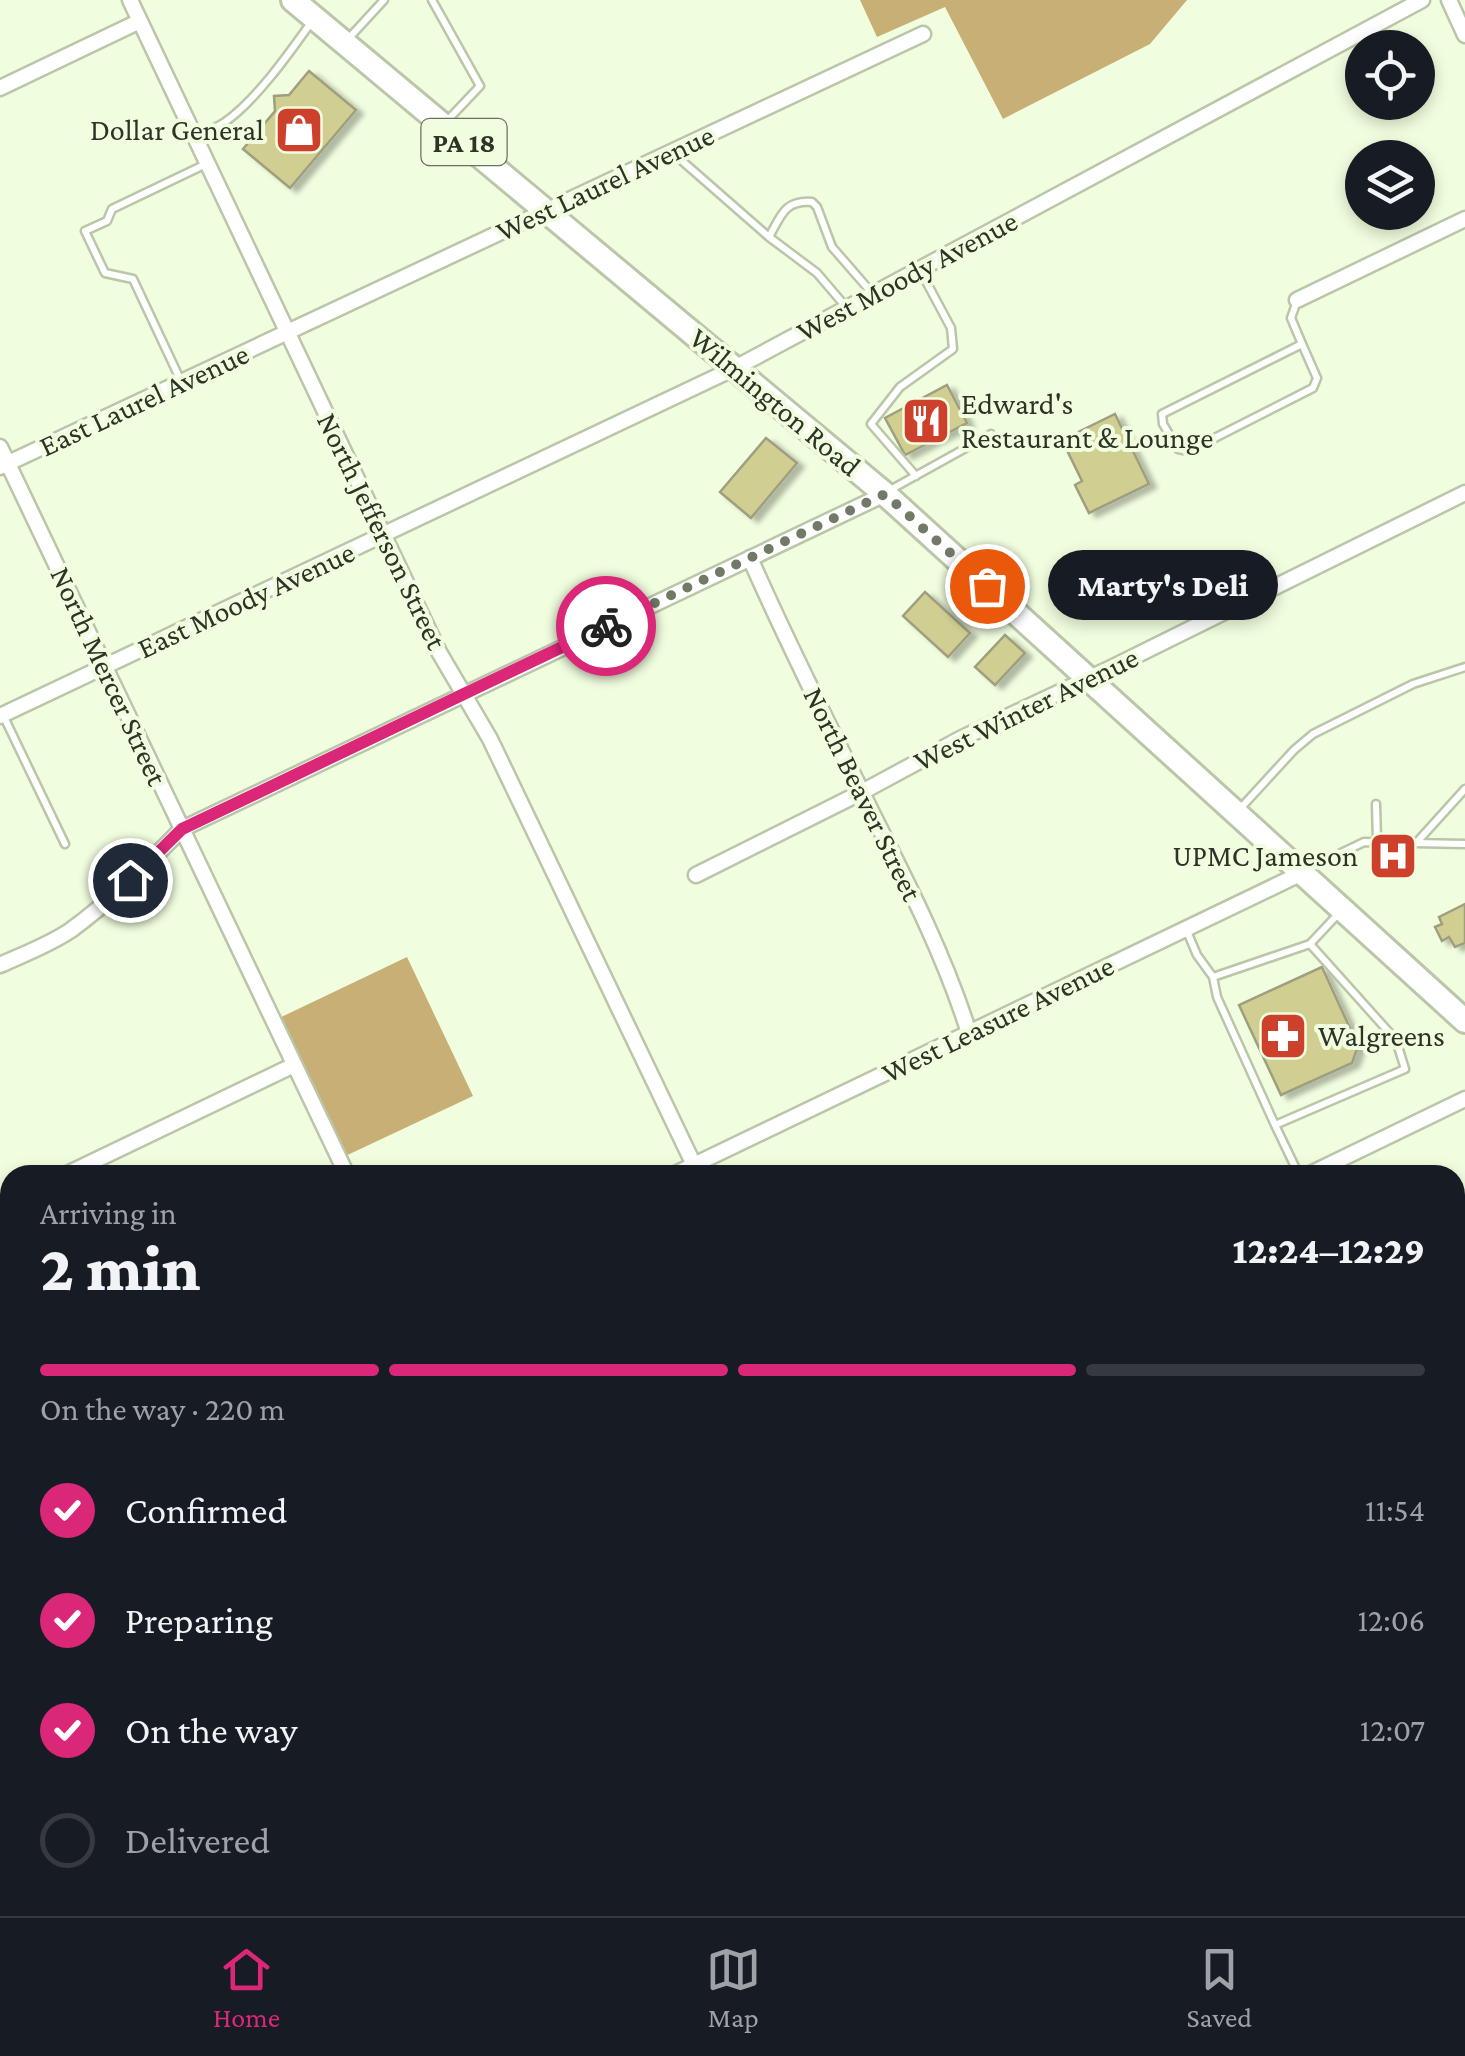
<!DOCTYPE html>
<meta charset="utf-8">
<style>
:root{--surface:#171b24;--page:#20242c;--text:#f1f3f6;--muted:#9ea1a6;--line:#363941;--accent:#db2777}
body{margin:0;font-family:"Crimson Pro",serif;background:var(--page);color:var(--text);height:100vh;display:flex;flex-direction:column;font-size:38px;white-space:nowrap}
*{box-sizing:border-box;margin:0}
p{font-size:32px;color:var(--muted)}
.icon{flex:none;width:55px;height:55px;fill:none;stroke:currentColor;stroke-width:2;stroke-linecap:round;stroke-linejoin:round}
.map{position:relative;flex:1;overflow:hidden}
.side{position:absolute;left:0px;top:1165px;width:1465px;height:752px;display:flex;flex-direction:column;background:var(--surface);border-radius:30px 30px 0 0;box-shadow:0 5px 15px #0003}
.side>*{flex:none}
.controls{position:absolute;left:1345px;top:30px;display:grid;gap:20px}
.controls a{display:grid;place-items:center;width:90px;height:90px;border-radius:50%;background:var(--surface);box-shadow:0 5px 15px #0003;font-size:50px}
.pin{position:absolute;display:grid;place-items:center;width:85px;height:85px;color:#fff;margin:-42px;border:5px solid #fff;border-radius:50%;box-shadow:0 2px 10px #0007}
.courier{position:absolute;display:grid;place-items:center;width:100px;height:100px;margin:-50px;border:8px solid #db2777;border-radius:50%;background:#fff;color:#222;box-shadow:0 2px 12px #0007}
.bubble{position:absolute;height:70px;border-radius:35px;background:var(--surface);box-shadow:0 5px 15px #0003;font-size:32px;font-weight:800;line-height:70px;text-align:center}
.overview em{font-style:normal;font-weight:800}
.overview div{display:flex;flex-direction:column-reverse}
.overview{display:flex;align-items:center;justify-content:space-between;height:170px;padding:0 40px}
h1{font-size:65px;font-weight:800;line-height:75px}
.bar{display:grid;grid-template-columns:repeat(4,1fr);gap:15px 10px;align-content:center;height:120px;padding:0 40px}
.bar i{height:12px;border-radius:8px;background:var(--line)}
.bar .on{background:var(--accent)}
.bar p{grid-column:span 4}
ol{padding:0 40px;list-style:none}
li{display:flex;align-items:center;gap:30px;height:110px}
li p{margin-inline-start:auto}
li .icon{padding:10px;border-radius:50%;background:var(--accent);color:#fff;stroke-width:4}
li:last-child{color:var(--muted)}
li i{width:55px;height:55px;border:5px solid var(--line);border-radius:50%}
.tab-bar{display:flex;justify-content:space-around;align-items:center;height:140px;border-top:2px solid var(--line);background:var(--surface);font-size:28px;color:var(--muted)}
.tab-bar a{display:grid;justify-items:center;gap:5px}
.tab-bar .on{color:var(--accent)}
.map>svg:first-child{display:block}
.forest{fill:#c7af75}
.building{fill:#d0cf91;stroke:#9f9f80;stroke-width:2.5;filter:url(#shadow)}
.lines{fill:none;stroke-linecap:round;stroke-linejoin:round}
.lane-casing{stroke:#bac6a8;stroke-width:11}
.street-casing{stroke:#bac6a8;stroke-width:19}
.primary-casing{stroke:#bac6a8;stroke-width:28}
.lane{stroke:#fff;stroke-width:6}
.street{stroke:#fff;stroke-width:14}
.primary{stroke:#fff;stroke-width:22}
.done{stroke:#717a67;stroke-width:10;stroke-dasharray:0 18}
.route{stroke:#db2777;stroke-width:12}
.labels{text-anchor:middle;stroke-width:8;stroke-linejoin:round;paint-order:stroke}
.shield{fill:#f0fdde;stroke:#68705e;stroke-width:2.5}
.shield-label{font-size:28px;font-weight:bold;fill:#2d3327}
.poi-label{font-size:30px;fill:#2d3327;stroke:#f0fdde;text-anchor:end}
.street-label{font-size:30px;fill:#2d3327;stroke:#f0fdde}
</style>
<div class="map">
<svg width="1465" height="1916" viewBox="0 0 1465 1916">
<defs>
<filter id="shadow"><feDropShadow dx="7" dy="4" stdDeviation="2.5" flood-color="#0004"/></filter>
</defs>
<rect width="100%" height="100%" fill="#f0fdde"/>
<path class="forest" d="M 860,0 L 1187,0 L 1150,44 L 1003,119 L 945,7 L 877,37 Z
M 407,957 L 473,1096 L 339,1159 L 273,1021 Z"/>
<path class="building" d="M 309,71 L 356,110 L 290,188 L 243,149 L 275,111 L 274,96 L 289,95 Z
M 947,385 L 967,423 L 905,455 L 885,418 Z
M 1115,414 L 1149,484 L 1089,513 L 1075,485 L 1082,481 L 1062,440 Z
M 766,438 L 797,463 L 751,518 L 720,492 Z
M 925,592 L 970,633 L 948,657 L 903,616 Z
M 1005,635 L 1025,653 L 995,685 L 975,667 Z
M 1465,904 L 1465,943 L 1455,947 L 1449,937 L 1442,941 L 1435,927 L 1442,924 L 1439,917 Z
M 1322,967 L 1358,1046 L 1352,1063 L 1281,1095 L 1239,1005 Z"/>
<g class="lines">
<g class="lane-casing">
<path id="lane" d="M 432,0 L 480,86 L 445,123
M 349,38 L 384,0
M 196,136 C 205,132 216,128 225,122 C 256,100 288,55 310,24
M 673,153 L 769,237 L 817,273 L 846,307
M 769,237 C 781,216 784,200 812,202 L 817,207 L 832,247 L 872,293
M 1297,301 L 1291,318 L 1302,344 L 1162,414 L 1163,424 L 1178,449 L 1189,451 L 1313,388 L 1317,378 L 1302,344
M 180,379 L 133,279 L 105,273 L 85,231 L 107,221 L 112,209 L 206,164
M 916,476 L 871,424 L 900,387 L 953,349 L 951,328 L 920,270
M 890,490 L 991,434
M 3,715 L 65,844
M 1376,804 L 1377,842
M 1238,811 L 1294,750 L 1313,734 L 1413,684 L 1465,667
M 1417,842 L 1465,789
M 1308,869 L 1364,842 L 1465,844
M 1186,929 L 1197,955 L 1213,977 L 1310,944
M 1213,977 L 1217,997 L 1275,1125
M 1299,1175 L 1275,1125 L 1405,1069 L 1396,1040 L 1310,944 L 1339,913
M 1170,1908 L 1174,1916
M 1357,1916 L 1377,1908"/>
</g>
<g class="street-casing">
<path id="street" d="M 130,0 L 439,652 L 490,739 L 694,1165
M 1449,0 L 1465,35
M 0,88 L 140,21
M 1297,300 L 1465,219
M 0,447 L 347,1175
M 0,467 L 923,34
M 750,558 C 788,645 831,729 873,815 C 909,886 945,957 969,1033
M 0,716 L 735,368 L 1422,0
M 696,875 L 862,792 L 962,738 L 1111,668 L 1465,493
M 0,965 C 24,954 49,945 71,930 C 111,901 147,864 182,829 L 885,494
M 65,1175 L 294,1065
M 673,1175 L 1302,873
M 1308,1175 L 1465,1099
M 0,1206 L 10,1202
M 1455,1412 L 1465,1408
M 0,1481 L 10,1502
M 1455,1734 L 1465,1729
M 0,1807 L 10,1802
M 204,1908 L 208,1916
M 696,1908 L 700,1916
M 1381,1908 L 1384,1916
M 407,1916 L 425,1908
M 1082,1916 L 1100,1908"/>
</g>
<g class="primary-casing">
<path id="primary" d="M 293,0 L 885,494 L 1465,1021"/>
</g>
<use href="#lane" class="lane"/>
<use href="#street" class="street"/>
<use href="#primary" class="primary"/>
</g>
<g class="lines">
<path class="done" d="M 606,626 L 885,494 L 987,586"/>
<path class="route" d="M 130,880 L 182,829 L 606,626"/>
</g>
<defs>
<g id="shop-square" transform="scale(2.5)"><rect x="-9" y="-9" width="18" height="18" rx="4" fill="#cd412c" stroke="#f0fdde"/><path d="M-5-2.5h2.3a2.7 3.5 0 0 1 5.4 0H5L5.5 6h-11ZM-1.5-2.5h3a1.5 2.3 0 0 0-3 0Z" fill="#fff"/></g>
<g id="restaurant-square" transform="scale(2.5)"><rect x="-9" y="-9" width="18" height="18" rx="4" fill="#cd412c" stroke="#f0fdde"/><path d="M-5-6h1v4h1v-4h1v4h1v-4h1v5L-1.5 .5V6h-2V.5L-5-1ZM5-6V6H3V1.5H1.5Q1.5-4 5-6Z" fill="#fff"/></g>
<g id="hospital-square" transform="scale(2.5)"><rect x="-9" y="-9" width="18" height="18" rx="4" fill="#cd412c" stroke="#f0fdde"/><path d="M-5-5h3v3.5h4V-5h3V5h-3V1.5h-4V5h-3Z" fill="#fff"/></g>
<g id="pharmacy-square" transform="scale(2.5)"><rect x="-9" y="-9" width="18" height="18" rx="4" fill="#cd412c" stroke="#f0fdde"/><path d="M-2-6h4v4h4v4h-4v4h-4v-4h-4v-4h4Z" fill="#fff"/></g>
</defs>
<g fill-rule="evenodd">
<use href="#shop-square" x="299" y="130"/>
<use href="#restaurant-square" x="926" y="421"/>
<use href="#hospital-square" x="1393" y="856"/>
<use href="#pharmacy-square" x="1283" y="1036"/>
</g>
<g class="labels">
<rect class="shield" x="421.5" y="119" width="85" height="46" rx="8"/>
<g class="shield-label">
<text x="464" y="152">PA 18</text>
</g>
<g class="poi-label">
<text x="264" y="140">Dollar General</text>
<text x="961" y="414" text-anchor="start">Edward's<tspan x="961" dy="34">Restaurant &amp; Lounge</tspan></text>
<text x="1358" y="866">UPMC Jameson</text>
<text x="1318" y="1046" text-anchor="start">Walgreens</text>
</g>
<g class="street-label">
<text transform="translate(605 183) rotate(-25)" y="10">West Laurel Avenue</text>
<text transform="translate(907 276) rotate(-28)" y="10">West Moody Avenue</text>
<text transform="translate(144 400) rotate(-25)" y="10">East Laurel Avenue</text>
<text transform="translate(775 402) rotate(40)" y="10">Wilmington Road</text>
<text transform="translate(382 531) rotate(64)" y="10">North Jefferson Street</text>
<text transform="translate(246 600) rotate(-25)" y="10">East Moody Avenue</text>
<text transform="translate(109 676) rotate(65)" y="10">North Mercer Street</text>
<text transform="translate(1026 709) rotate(-26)" y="10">West Winter Avenue</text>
<text transform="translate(863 794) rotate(64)" y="10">North Beaver Street</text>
<text transform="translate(998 1019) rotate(-26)" y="10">West Leasure Avenue</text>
</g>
</g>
</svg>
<div class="controls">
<a><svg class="icon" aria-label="locate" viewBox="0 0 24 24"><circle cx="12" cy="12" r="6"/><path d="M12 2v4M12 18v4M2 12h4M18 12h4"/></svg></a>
<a><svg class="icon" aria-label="layers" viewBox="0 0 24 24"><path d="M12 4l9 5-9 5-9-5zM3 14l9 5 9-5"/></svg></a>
</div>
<div class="pin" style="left:987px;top:586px;background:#ea580c"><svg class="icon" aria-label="bag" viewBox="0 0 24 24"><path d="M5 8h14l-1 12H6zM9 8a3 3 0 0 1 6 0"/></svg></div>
<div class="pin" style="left:130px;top:880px;background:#1f2937"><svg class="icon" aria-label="home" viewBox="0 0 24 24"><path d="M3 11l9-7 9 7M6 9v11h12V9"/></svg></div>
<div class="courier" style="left:606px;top:626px"><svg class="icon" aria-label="bike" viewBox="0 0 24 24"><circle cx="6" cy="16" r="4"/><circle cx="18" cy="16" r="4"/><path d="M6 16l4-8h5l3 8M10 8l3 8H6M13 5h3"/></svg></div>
<div class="bubble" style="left:1048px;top:550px;width:230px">Marty's Deli</div>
<section class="side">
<div class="overview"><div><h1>2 min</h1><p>Arriving in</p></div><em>12:24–12:29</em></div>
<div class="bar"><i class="on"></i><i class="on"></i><i class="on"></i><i></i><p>On the way · 220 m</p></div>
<ol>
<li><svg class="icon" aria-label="check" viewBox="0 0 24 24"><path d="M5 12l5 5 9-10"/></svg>Confirmed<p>11:54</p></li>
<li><svg class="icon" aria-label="check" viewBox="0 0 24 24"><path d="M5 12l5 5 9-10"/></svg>Preparing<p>12:06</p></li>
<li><svg class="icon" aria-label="check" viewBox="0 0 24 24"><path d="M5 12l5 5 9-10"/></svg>On the way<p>12:07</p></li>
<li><i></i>Delivered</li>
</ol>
</section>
</div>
<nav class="tab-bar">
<a class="on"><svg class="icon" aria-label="home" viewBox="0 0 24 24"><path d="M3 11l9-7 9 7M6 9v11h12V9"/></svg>Home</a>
<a><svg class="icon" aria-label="map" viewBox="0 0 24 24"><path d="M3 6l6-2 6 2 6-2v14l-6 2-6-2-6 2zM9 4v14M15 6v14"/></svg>Map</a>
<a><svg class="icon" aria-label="saved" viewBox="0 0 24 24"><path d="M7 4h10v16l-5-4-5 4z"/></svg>Saved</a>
</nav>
